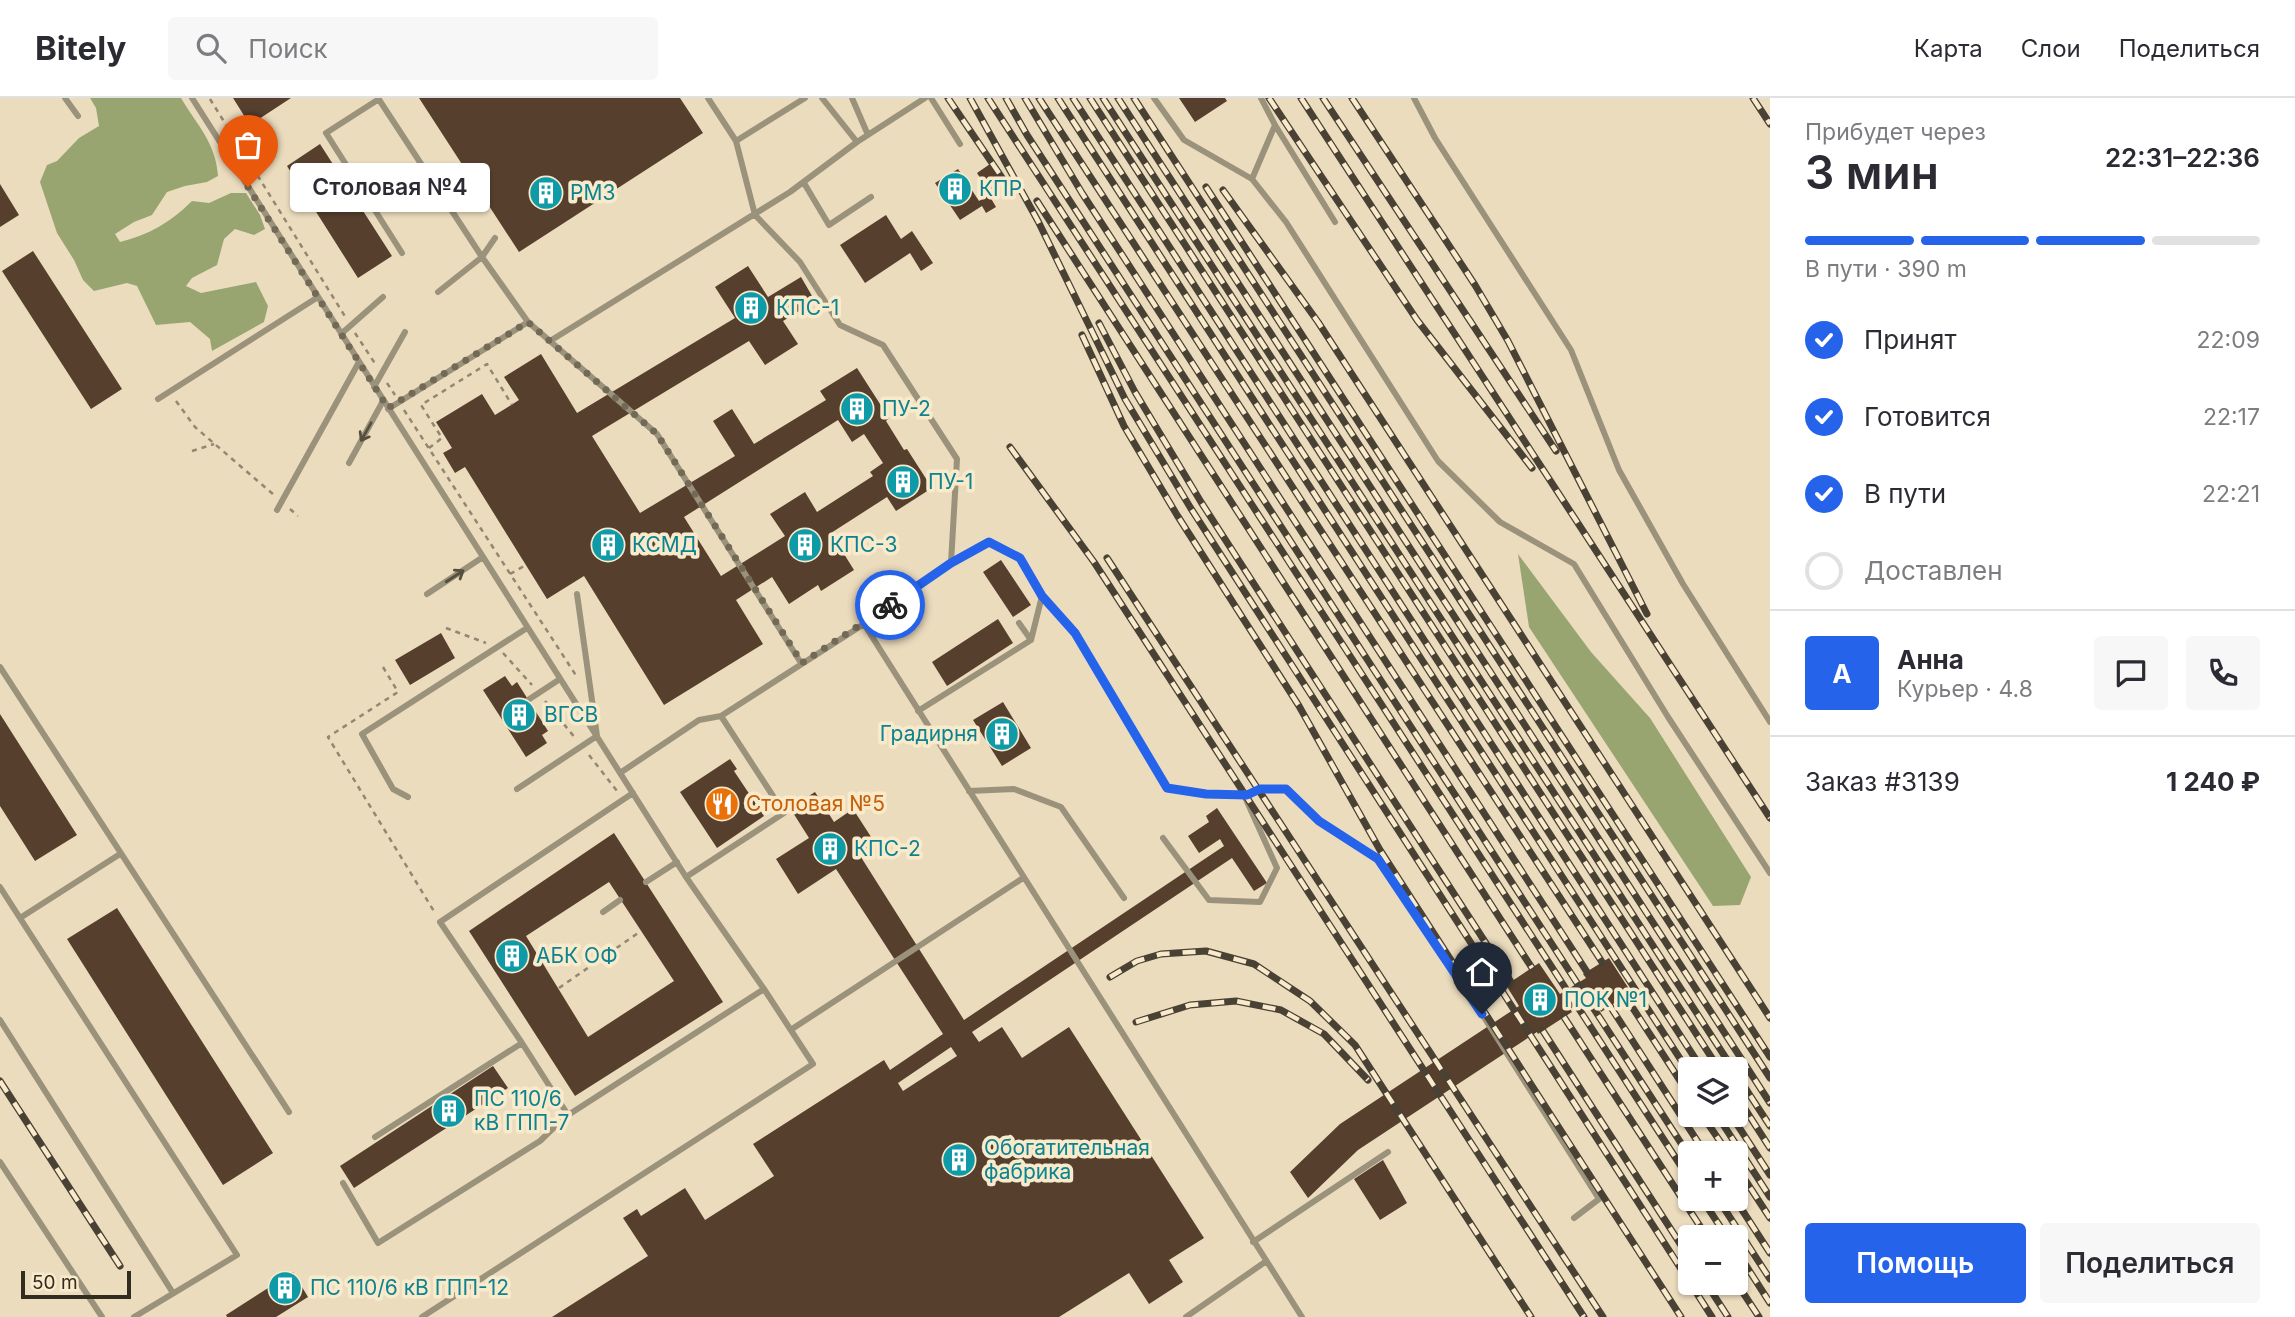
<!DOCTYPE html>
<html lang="ru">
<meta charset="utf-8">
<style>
:root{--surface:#fff;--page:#f7f7f7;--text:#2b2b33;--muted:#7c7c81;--line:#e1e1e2;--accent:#2563eb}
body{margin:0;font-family:Inter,sans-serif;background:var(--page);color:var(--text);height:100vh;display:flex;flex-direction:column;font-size:26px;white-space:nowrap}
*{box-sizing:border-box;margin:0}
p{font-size:23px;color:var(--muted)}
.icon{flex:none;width:38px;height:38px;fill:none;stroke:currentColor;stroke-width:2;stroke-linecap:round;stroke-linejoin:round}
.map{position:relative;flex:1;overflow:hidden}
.drawer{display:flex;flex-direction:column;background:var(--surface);width:525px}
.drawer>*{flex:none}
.buttons{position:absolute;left:1678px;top:959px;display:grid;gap:14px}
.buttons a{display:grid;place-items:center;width:70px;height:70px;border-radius:7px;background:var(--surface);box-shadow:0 2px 5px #0004;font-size:35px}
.scale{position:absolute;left:21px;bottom:18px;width:110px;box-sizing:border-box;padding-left:7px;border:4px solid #312b20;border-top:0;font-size:19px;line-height:24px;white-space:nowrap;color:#312b20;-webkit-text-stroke:5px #f9eacb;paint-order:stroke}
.pin{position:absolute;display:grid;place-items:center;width:60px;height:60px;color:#fff;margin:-72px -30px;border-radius:50% 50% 50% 0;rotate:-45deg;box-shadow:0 0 7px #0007}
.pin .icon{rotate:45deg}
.courier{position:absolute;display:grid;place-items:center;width:70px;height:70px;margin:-35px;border:5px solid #2563eb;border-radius:50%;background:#fff;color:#222;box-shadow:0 2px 9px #0007}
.bubble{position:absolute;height:49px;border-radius:7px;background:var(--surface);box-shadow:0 2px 5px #0004;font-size:23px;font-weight:600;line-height:49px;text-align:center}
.headline em{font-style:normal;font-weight:600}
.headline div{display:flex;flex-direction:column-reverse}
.headline{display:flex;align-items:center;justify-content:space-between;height:119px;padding:0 35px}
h1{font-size:46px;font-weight:600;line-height:52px}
.bar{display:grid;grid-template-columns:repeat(4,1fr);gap:10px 7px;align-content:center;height:84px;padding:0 35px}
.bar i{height:9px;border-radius:5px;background:var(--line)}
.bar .selected{background:var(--accent)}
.bar p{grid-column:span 4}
.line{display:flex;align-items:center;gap:18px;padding:0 35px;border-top:2px solid var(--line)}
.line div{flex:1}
.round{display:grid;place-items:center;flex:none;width:74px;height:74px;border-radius:7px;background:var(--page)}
ol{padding:0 35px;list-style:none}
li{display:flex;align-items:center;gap:21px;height:77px}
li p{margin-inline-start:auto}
li .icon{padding:7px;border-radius:50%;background:var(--accent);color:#fff;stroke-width:4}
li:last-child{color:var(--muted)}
li i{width:38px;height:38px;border:4px solid var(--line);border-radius:50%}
.action{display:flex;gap:14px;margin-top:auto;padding:14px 35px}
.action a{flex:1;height:80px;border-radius:7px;background:var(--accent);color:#fff;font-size:28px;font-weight:600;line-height:80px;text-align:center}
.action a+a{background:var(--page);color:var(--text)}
header{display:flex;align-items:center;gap:42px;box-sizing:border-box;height:98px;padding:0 35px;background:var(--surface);border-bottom:2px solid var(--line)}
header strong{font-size:33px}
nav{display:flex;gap:38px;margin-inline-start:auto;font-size:24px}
.search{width:490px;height:63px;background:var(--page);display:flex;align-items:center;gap:18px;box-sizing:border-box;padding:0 24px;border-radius:7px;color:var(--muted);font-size:26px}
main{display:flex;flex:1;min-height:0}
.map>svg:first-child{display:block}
.forest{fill:#98a571}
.building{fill:#563f2d;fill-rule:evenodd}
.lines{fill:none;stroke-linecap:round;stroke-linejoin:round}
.path{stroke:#928772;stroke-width:2.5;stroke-dasharray:5 5;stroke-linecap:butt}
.lane{stroke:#9b927c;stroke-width:6}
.rail-casing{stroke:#494134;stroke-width:7}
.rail{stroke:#f9eacb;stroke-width:4.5;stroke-dasharray:13;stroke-linecap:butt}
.oneway{stroke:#564f40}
.done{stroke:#726957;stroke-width:7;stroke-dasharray:0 12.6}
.route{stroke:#2563eb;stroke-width:9}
.labels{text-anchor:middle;stroke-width:7;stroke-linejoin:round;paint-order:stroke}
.culture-label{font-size:21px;fill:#0d838f;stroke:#f9eacb;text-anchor:start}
.food-label{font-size:21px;fill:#c56008;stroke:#f9eacb;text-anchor:start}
</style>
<header>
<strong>Bitely</strong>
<div class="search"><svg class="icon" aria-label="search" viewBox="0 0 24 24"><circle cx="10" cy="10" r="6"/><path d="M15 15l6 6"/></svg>Поиск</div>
<nav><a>Карта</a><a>Слои</a><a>Поделиться</a></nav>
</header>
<main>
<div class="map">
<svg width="1770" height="1219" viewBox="0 0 1770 1219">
<rect width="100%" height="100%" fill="#ecdcbe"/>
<path class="forest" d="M 90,0 L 181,0 C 197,27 216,45 218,78 L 207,84 L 185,88 L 167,94 L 152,117 L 134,124 L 115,136 L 120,144 C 149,137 171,124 192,103 L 209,105 L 231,95 L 246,95 L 260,117 L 265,131 L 254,137 L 235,131 L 224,141 L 217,167 L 192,180 L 186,188 L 201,195 L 256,184 L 268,208 L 264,224 L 212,253 L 210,241 L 190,224 L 156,227 L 137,188 L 127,185 L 94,193 L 83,182 L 74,162 L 57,135 L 40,84 L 47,67 L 57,63 L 79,40 L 99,28 L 96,10 Z
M 1518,456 L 1591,554 L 1650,620 L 1751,779 L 1740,807 L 1713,808 L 1529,529 Z"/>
<path class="building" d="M 233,0 L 291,0 L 250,27 Z
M 419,0 L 680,0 L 703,35 L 519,154 Z
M 1179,0 L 1225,0 L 1227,3 L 1195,24 Z
M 320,46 L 392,158 L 358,180 L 287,68 Z
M 990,66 L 1002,85 L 989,94 L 977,75 Z
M 958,71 L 979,103 L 989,97 L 996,109 L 986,115 L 982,108 L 960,122 L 935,85 Z
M 0,86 L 19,117 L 0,129 Z
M 886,117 L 901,141 L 912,133 L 933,165 L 921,173 L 910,155 L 865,185 L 840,147 Z
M 33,153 L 122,291 L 91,311 L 2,173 Z
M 748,168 L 768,199 L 801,179 L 815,203 L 783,223 L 798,246 L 765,267 L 749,243 L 592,338 L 640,415 L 735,358 L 713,323 L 732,311 L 754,346 L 826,302 L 820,293 L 857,270 L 889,320 L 886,323 L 904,352 L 907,351 L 932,390 L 896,413 L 887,399 L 831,435 L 854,472 L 821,493 L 818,487 L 789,506 L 772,479 L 736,502 L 763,546 L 664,607 L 584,478 L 547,501 L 465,369 L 455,375 L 443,355 L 452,350 L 436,324 L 482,296 L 495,317 L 519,302 L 504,279 L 541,256 L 577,315 L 735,220 L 715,189 ZM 838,322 L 852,344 L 864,336 L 883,365 L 870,374 L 873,378 L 817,414 L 805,394 L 770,416 L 785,438 L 721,478 L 684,419 Z
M 1001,462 L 1031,507 L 1013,519 L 983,474 Z
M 998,521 L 1013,545 L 947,588 L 932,564 Z
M 441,535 L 455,560 L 410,587 L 395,562 Z
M 505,578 L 512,588 L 517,584 L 548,633 L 542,637 L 547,645 L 526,659 L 483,592 Z
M 1003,604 L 1031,650 L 1002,668 L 973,622 Z
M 0,616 L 77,737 L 35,763 L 0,708 Z
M 730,661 L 737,671 L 734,673 L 764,718 L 717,750 L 680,694 Z
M 815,694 L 834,724 L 853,711 L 875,745 L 859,756 L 964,922 L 1224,748 L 1220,741 L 1199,755 L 1188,738 L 1209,724 L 1206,718 L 1217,710 L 1267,785 L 1254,793 L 1232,760 L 972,934 L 979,944 L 1002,929 L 1022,960 L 1069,929 L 1204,1140 L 1169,1162 L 1183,1184 L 1149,1206 L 1129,1175 L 1059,1219 L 552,1219 L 648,1158 L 623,1120 L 637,1111 L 641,1118 L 685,1090 L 705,1122 L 774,1078 L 753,1046 L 884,962 L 890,972 L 943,936 L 836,771 L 798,796 L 776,761 L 809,740 L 790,710 ZM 951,949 L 957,958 L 903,993 L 898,985 Z
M 614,735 L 723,904 L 575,998 L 469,833 ZM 609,784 L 674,883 L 588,939 L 526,838 Z
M 117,810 L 273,1055 L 223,1087 L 67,841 Z
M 1609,860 L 1631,894 L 1601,914 L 1593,900 L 1597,897 L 1595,894 L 1570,911 L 1572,914 L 1538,936 L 1537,934 L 1358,1052 L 1308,1100 L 1290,1074 L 1340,1026 L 1519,908 L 1506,887 L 1539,865 L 1560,896 L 1586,880 L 1583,876 Z
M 493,968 L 508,990 L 354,1090 L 340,1068 Z
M 1383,1062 L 1407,1105 L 1380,1122 L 1354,1081 Z
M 293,1174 L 308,1199 L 276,1219 L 227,1219 L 226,1217 Z"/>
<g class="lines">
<path class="path" d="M 210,1 L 346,220
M 355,235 L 376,267
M 387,285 L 395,297
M 176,303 L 195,329 L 274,397
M 404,312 L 577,579
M 429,350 L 442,340 L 421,307 L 487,266 L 512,307
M 192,353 L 214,346
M 290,411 L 298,418
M 510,476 L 526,467
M 446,530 L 486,545
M 503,555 L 532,587
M 383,569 L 398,594 L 328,639 L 435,815
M 545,603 L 576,641
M 589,657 L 617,693
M 559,890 L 641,833"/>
<path class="lane" d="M 65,0 L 78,18
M 192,0 L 686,779 L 764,891 L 565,1019 L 540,1043 L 378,1145 L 343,1085
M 378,0 L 482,159 L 528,224
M 708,0 L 736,43 L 755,117 L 800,164 L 840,227 L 883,247 L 957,361 L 951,465
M 822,0 L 857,44
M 852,0 L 868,37
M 931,0 L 960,46
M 1154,0 L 1184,42 L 1252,81
M 1261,0 L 1275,27 L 1252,81 L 1286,124 L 1438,363 L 1500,424 L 1574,466 L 1668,619 L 1770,775
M 1414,0 L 1435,40 L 1571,252 L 1619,372 L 1683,486 L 1770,624
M 379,1 L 326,35 L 402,155
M 1275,27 L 1335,124
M 736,43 L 805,0
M 804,85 L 829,127 L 871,99
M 438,194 L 482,159 L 495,140
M 341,236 L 383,199
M 550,243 L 790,94 L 857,44 L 925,0
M 374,289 L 405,234
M 158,301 L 318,199
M 388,311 L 528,224 L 657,336 L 801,565
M 349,365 L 383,303
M 277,412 L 359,264
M 427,496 L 483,459
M 1042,498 L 1075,535 L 1167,689 L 1206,696 L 1247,697 L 1260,691 L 1286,690 L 1319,723 L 1378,761 L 1482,916 L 1599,1101 L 1574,1120
M 864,526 L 1302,1219
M 0,569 L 289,1014
M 528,602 L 560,581
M 918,613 L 1031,542 L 1019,525
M 620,675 L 699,622 L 721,618 L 864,526 L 951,465 L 989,444 L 1020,460 L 1042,498 L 1031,542
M 517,691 L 597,638 L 577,496
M 969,693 L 1014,691 L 1061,709 L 1124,800
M 408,699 L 393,691 L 362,636 L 527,530
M 1163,740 L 1209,802 L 1260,804 L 1277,770 L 1244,697
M 686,779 L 784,715 L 721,618
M 646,784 L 677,764
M 0,789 L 237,1157 L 134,1219
M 603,814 L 620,802
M 20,820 L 120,756
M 0,922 L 173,1195
M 792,931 L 1023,780
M 568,1017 L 522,945 L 440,824 L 633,695
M 375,1039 L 522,945
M 0,1064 L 102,1219
M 1253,1144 L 1388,1054
M 422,1219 L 813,966 L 764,891
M 1186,1219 L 1265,1164"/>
<g class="rail-casing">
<path id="rail" d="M 948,0 L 1011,93
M 970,0 L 1038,123 L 1125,301 L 1190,409 L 1712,1219
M 988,0 L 1690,1082
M 1006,0 L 1027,37 L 1690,1059
M 1025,0 L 1082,95 L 1587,874
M 1039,0 L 1602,864
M 1058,0 L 1690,976
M 1073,0 L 1702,971
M 1090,0 L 1719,971
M 1103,0 L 1733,971
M 1118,0 L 1770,1005
M 1134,0 L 1770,980
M 1269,0 L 1417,222 L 1532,370
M 1301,0 L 1770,720
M 1323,0 L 1556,353
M 1352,0 L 1475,187 L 1508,243 L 1647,516
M 1753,0 L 1770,26
M 1206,89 L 1770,959
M 1223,92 L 1318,224 L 1770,920
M 1037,103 L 1532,870
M 1099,225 L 1135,294 L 1201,404 L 1511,884
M 1082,237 L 1124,328 L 1177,417 L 1299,608 L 1380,752 L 1681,1219
M 1010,349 L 1094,464 L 1584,1219
M 1107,460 L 1603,1219
M 1110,879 L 1137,863 L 1161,856 L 1206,853 L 1254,866 L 1310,903 L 1355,947 L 1531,1219
M 1625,898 L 1690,998
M 1610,908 L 1705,1055
M 1564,919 L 1707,1139
M 1136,924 L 1190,907 L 1236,903 L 1281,912 L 1324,936 L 1368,982
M 1543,933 L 1690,1161
M 1736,976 L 1770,1028
M 0,983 L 120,1168
M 1736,997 L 1770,1050
M 1702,1017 L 1728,1055
M 1717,1017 L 1770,1099
M 1731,1017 L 1770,1077
M 1736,1068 L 1770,1120
M 1702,1101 L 1727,1139
M 1718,1101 L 1770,1181
M 1735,1101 L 1770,1155
M 1736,1152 L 1770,1205
M 1736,1184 L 1759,1219
M 1706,1185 L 1728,1219"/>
</g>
<use href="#rail" class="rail"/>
</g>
<defs><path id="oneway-shaft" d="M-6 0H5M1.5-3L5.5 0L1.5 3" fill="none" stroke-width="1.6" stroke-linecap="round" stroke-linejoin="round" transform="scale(1.75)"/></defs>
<g class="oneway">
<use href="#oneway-shaft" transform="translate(366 334) rotate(119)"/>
<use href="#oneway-shaft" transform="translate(455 478) rotate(-33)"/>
</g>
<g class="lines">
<path class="done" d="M 248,89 L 388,310 L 528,224 L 657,336 L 802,565 L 890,507"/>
<path class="route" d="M 890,507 L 951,465 L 989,444 L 1020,460 L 1042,498 L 1075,535 L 1167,690 L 1206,696 L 1247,697 L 1260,691 L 1286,691 L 1319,723 L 1378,761 L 1482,916"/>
</g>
<defs>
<g id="building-disc" transform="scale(1.75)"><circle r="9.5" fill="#0f9aa8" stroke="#f9eacb"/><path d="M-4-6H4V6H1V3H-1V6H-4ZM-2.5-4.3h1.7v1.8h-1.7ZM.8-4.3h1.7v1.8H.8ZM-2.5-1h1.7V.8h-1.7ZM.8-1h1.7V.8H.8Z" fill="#fff"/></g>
<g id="restaurant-disc" transform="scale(1.75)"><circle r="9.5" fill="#e8710a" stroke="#f9eacb"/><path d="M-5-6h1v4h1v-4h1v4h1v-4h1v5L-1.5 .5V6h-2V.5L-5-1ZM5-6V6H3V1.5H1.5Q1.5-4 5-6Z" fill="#fff"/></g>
</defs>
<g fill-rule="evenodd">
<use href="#building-disc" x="955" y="91"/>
<use href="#building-disc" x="546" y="95"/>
<use href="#building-disc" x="751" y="210"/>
<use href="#building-disc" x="857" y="311"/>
<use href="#building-disc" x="903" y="384"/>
<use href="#building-disc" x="608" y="447"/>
<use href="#building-disc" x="805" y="447"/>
<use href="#building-disc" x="519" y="617"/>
<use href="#building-disc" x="1002" y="636"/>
<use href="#restaurant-disc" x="722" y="706"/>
<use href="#building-disc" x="830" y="751"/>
<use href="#building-disc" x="512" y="858"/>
<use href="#building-disc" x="1540" y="902"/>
<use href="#building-disc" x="449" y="1013"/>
<use href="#building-disc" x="959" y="1062"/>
<use href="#building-disc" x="285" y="1190"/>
</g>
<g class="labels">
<g class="culture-label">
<text x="979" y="98">КПР</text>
<text x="570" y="102">РМЗ</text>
<text x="776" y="217">КПС-1</text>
<text x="882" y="318">ПУ-2</text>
<text x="928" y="391">ПУ-1</text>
<text x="632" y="454">КСМД</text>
<text x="830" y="454">КПС-3</text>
<text x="544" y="624">ВГСВ</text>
<text x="978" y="643" text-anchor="end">Градирня</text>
<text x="854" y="758">КПС-2</text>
<text x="536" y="865">АБК ОФ</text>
<text x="1564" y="909">ПОК №1</text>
<text x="474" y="1008">ПС 110/6<tspan x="474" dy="24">кВ ГПП-7</tspan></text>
<text x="984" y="1057">Обогатительная<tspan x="984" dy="24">фабрика</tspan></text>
<text x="310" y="1197">ПС 110/6 кВ ГПП-12</text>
</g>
<g class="food-label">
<text x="746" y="713">Столовая №5</text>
</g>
</g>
</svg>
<div class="buttons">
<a><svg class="icon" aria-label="layers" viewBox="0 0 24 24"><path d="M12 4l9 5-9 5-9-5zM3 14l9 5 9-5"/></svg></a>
<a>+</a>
<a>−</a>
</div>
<div class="scale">50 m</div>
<div class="pin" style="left:248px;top:89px;background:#ea580c"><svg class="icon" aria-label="bag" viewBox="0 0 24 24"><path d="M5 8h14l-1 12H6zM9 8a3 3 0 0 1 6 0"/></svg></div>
<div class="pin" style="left:1482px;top:916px;background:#1f2937"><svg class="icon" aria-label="home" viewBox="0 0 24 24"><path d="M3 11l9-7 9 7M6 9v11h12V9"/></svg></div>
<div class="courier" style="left:890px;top:507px"><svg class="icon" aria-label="bike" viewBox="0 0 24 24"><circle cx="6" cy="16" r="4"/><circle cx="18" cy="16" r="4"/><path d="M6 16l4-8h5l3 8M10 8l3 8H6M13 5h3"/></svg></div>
<div class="bubble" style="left:290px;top:65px;width:200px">Столовая №4</div>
</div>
<section class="drawer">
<div class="headline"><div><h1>3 мин</h1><p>Прибудет через</p></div><em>22:31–22:36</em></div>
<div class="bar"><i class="selected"></i><i class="selected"></i><i class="selected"></i><i></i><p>В пути · 390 m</p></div>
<ol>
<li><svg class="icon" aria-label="check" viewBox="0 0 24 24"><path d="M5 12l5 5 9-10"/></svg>Принят<p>22:09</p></li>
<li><svg class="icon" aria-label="check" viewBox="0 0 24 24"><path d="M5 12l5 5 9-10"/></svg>Готовится<p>22:17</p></li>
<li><svg class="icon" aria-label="check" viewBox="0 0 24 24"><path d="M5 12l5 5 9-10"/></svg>В пути<p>22:21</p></li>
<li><i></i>Доставлен</li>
</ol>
<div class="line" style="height:126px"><b class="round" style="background:var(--accent);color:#fff">А</b><div><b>Анна</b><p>Курьер · 4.8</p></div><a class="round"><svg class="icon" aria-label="chat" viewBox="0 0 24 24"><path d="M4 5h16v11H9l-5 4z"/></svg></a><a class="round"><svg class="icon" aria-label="phone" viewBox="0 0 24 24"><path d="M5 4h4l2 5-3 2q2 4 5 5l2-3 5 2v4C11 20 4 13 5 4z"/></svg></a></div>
<div class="line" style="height:91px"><div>Заказ #3139</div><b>1 240 ₽</b></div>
<div class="action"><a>Помощь</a><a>Поделиться</a></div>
</section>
</main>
